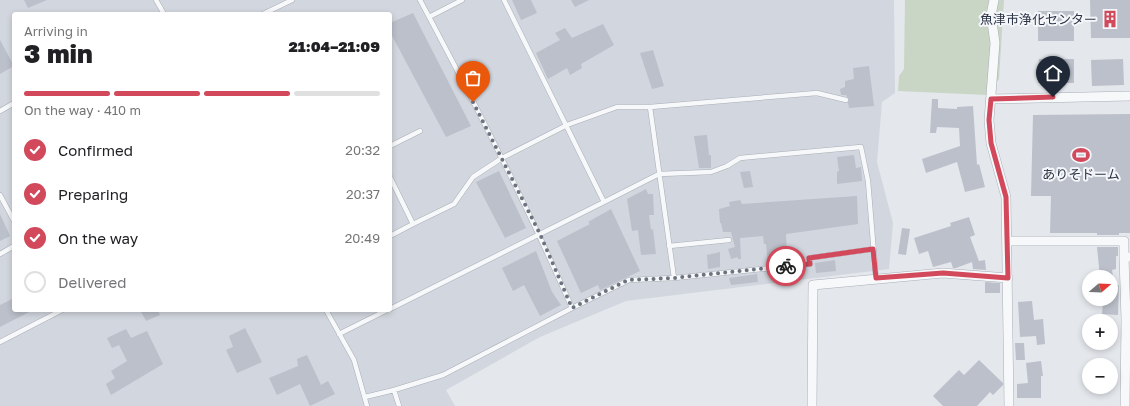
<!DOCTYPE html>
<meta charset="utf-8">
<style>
:root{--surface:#fff;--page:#f6f6f6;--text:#202124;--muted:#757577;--line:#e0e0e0;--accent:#d1495b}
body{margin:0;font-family:"Golos Text","Noto Sans JP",sans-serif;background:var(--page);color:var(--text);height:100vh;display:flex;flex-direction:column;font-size:15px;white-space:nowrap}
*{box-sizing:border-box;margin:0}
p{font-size:13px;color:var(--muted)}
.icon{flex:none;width:22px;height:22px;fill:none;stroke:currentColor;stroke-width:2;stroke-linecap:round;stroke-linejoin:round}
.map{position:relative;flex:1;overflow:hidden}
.drawer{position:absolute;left:12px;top:12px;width:380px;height:300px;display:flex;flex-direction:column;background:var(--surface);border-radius:4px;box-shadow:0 2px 6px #0003}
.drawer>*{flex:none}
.needle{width:26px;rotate:71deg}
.controls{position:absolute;left:1082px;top:270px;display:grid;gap:8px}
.controls a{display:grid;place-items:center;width:36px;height:36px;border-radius:50%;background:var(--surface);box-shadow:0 2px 6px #0003;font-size:20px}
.pin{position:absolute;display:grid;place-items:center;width:34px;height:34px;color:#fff;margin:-41px -17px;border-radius:50% 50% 50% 0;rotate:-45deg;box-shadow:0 0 4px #0007}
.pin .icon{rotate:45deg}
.courier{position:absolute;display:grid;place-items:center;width:40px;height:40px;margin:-20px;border:3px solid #d1495b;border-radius:50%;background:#fff;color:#222;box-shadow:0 1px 5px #0007}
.head em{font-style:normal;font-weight:800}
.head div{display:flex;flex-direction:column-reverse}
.head{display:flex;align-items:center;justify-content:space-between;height:68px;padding:0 12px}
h1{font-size:26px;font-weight:800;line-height:30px}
.bar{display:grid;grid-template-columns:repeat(4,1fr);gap:6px 4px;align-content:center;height:48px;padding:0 12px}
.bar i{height:5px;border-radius:3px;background:var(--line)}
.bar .selected{background:var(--accent)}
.bar p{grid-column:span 4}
ol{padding:0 12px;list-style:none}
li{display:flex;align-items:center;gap:12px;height:44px}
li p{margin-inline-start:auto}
li .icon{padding:4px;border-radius:50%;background:var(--accent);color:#fff;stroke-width:4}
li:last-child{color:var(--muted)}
li i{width:22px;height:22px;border:2px solid var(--line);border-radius:50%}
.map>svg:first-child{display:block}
.built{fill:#d2d6de;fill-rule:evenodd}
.green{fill:#c9d6c5}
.building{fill:#bbc0ca}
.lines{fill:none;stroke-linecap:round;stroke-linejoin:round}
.lane-casing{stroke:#a9aeb7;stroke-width:5.5}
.street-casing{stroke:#a9aeb7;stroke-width:10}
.lane{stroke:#f7f8fa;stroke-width:4.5}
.street{stroke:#f7f8fa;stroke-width:9}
.done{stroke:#6c737f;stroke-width:4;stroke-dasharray:0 7.2}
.route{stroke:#d1495b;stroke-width:5}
.labels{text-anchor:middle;stroke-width:4;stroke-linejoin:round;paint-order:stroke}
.poi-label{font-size:13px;fill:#2b3445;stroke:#f4f6f9;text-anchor:end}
</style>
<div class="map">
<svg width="1130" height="406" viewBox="0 0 1130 406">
<rect width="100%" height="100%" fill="#e4e7ec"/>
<path class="built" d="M 0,0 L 894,0 L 895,93 L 882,102 L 877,162 L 893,223 L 889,269 L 626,301 L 540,337 L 446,390 L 455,406 L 0,406 ZM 14,14 L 390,14 L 390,310 L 14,310 Z"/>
<path class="green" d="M 905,0 L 1004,0 L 999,79 L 987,95 L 898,91 L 899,76 L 904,69 Z"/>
<path class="building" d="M 24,0 L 47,0 L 28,8 Z
M 512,0 L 531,0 L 537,13 L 521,20 Z
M 571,0 L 589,0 L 575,7 Z
M 1090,0 L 1130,0 L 1130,38 L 1091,38 Z
M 1038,11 L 1074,11 L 1074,41 L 1038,41 Z
M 413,13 L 471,126 L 446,137 L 390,32 L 390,23 Z
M 603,24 L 614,45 L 581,64 L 582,68 L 570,75 L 567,68 L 548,79 L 536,53 L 560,40 L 555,33 L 565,28 L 572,38 Z
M 0,40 L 14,66 L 0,74 Z
M 653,50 L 664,86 L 652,89 L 640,53 Z
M 1039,59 L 1074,59 L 1074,83 L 1038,83 Z
M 1123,59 L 1124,85 L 1092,86 L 1091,60 Z
M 869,66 L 874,106 L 849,108 L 848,103 L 849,99 L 846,95 L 841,95 L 840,89 L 845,87 L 845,81 L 854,79 L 853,68 Z
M 932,99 L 938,99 L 938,108 L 957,109 L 957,107 L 973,106 L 977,165 L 979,164 L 985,187 L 965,192 L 957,162 L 926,173 L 922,159 L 960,146 L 959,128 L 937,127 L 936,133 L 930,133 Z
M 1130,114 L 1130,233 L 1119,233 L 1119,235 L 1097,235 L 1097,233 L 1050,233 L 1051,196 L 1031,196 L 1033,115 Z
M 707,135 L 709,155 L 711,155 L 711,168 L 699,168 L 694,136 Z
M 854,155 L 856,168 L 861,167 L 862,181 L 837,184 L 837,172 L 839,171 L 837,157 Z
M 499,171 L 526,228 L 505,238 L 476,182 Z
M 750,171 L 753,187 L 744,188 L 740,172 Z
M 646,189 L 648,194 L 653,194 L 654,215 L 649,215 L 651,230 L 653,229 L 656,254 L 641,255 L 638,230 L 632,231 L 627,199 Z
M 857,196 L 858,224 L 786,234 L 787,259 L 776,261 L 777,263 L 768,263 L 766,244 L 764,244 L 763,236 L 740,238 L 741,259 L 738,259 L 738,257 L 731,259 L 728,249 L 735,247 L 731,232 L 723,232 L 721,223 L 720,223 L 719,209 L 730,206 L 729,202 L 740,200 L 742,204 Z
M 611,209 L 640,271 L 600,290 L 598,285 L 581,293 L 557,241 L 590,224 L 588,222 Z
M 0,214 L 10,236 L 0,241 Z
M 969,217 L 975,235 L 970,237 L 979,261 L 985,260 L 986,270 L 973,269 L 972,262 L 956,268 L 953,268 L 951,262 L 933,267 L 928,251 L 919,254 L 914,238 L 951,226 L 950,223 Z
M 902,228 L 910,229 L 906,255 L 898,254 Z
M 1097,247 L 1118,247 L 1118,256 L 1116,256 L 1116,269 L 1112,270 L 1113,277 L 1100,277 Z
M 536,251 L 552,292 L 561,305 L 540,316 L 524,285 L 513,291 L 502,268 Z
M 720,252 L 720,267 L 708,269 L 707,255 Z
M 835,260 L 836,271 L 816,273 L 815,263 Z
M 757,274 L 758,282 L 731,285 L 729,278 Z
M 985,282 L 1000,283 L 1000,293 L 985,293 Z
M 1111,285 L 1119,285 L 1118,315 L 1102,314 L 1103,302 L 1111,303 Z
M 14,298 L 14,310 L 33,310 L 0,327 L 0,305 Z
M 1032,301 L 1034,320 L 1043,319 L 1045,344 L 1037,345 L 1036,336 L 1020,337 L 1018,302 Z
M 140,310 L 158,310 L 160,315 L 146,321 Z
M 245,328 L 262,362 L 237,373 L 226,350 L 233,347 L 229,336 Z
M 126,329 L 131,338 L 147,331 L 163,364 L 111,395 L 106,384 L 115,378 L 111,371 L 127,361 L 119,345 L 112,348 L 107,338 Z
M 1015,343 L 1024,343 L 1025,360 L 1016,360 Z
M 307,355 L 321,385 L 328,381 L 335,394 L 310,406 L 300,384 L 277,395 L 269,378 L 298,366 L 297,359 Z
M 979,360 L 1003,383 L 1003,385 L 993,395 L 990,392 L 977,406 L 943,406 L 933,396 L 959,370 L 964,375 Z
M 1041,361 L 1043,376 L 1041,376 L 1041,398 L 1017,398 L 1017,384 L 1028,383 L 1026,363 Z"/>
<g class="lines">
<g class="lane-casing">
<path id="lane" d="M 156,0 L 164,14
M 420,0 C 474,101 526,203 572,308
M 263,14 L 292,0
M 429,17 L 462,0
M 650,107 L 674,278
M 0,111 L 14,103
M 390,146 L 420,131
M 390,177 L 413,224 L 390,236
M 0,195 L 14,221
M 604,202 L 659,174 L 711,172 L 727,166 L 740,158 L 861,147 L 868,181 L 876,278
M 413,224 L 454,204 L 473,177 L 502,158 L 567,125 L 617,107 L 650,107 L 817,93 L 846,100
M 669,246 L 729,240
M 0,254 L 14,246
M 390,309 L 604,202 L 504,0
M 326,310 L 354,360 L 367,406
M 339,334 L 387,310
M 0,342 L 62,310
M 394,390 L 399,406
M 365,397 L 394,390 L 443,375 L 572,308 L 629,280 L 674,278 L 810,264 L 809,258 L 873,249"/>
</g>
<g class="street-casing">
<path id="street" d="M 994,0 L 991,15 L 995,43 L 989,120 L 991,143 L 1006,197 L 1009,406
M 991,99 L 1130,96
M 1007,241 L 1124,241 L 1124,257
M 812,406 L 813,285 L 943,273 L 1008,278
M 1125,406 L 1126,319 L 1124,257 L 1130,257"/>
</g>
<use href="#lane" class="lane"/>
<use href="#street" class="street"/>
</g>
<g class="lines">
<path class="done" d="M 473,102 L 540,234 L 572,308 L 628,280 L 674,278 L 786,266"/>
<path class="route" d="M 786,266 L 810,264 L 809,258 L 873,249 L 876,278 L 943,273 L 1008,278 L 1006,197 L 991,143 L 989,120 L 991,99 L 1053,97"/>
</g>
<defs>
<g id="building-bare" transform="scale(1.38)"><path d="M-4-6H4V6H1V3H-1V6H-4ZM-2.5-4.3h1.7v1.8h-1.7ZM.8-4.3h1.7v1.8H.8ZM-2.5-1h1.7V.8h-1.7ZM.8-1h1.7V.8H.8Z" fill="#d1495b" stroke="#f4f6f9" stroke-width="2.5" paint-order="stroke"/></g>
<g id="stadium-bare" transform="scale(1.38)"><path d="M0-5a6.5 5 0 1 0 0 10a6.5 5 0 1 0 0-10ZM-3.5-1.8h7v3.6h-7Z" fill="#d1495b" stroke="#f4f6f9" stroke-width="2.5" paint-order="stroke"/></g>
</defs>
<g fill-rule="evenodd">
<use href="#building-bare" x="1110" y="19"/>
<use href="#stadium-bare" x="1081" y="155"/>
</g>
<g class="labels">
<g class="poi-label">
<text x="1097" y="24">魚津市浄化センター</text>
<text x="1081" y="179" text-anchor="middle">ありそドーム</text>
</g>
</g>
</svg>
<div class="controls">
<a><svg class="needle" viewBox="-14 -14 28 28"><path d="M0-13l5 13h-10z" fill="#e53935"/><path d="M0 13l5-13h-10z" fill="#757577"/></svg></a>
<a>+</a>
<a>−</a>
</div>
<div class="pin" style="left:473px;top:102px;background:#ea580c"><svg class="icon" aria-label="bag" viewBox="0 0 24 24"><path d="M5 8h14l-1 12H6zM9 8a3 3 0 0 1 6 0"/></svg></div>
<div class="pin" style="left:1053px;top:97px;background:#1f2937"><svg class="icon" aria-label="home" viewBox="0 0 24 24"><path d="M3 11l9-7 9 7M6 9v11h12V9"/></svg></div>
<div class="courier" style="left:786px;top:266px"><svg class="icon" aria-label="bike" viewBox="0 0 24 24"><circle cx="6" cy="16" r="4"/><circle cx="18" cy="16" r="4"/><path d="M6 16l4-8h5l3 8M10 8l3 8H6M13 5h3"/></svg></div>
<section class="drawer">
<div class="head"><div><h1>3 min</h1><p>Arriving in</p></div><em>21:04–21:09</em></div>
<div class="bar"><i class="selected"></i><i class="selected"></i><i class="selected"></i><i></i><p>On the way · 410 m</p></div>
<ol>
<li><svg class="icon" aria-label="check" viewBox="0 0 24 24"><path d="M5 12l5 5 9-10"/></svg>Confirmed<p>20:32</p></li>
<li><svg class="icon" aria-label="check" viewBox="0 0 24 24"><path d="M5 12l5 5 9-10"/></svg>Preparing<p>20:37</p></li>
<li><svg class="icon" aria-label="check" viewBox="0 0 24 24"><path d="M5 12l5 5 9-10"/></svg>On the way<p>20:49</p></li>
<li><i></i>Delivered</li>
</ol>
</section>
</div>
